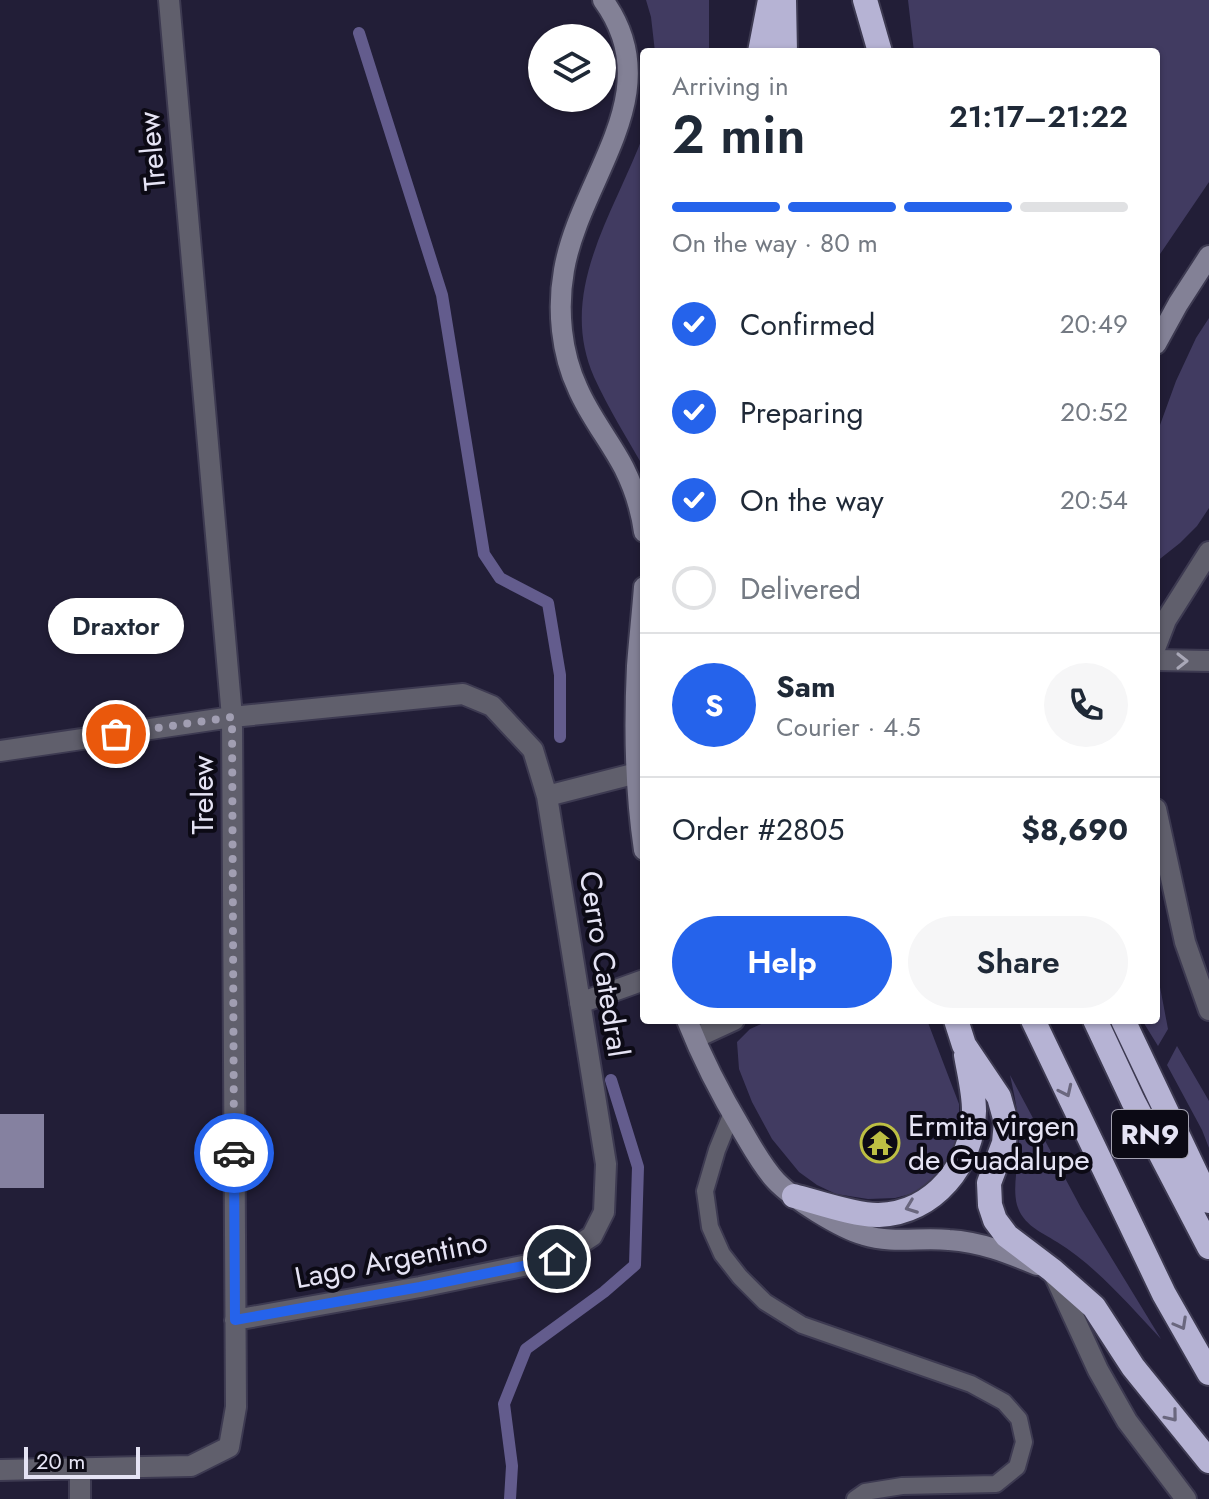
<!DOCTYPE html>
<meta charset="utf-8">
<style>
:root{--surface:#fff;--page:#f6f6f7;--text:#1f2937;--muted:#747a83;--line:#e0e1e3;--accent:#2563eb}
body{margin:0;font-family:Jost,sans-serif;background:var(--page);color:var(--text);height:100vh;display:flex;flex-direction:column;font-size:30px;white-space:nowrap}
*{box-sizing:border-box;margin:0}
p{font-size:26px;color:var(--muted)}
.icon{flex:none;width:44px;height:44px;fill:none;stroke:currentColor;stroke-width:2;stroke-linecap:round;stroke-linejoin:round}
.map{position:relative;flex:1;overflow:hidden}
.sheet{position:absolute;left:640px;top:48px;width:520px;height:976px;display:flex;flex-direction:column;background:var(--surface);border-radius:8px;box-shadow:0 2px 6px #0004}
.sheet>*{flex:none}
.controls{position:absolute;left:528px;top:24px;display:grid;gap:16px}
.controls a{display:grid;place-items:center;width:88px;height:88px;border-radius:50%;background:var(--surface);box-shadow:0 2px 6px #0004;font-size:40px}
.scale{position:absolute;left:24px;bottom:20px;width:116px;box-sizing:border-box;padding-left:8px;border:4px solid #e5e3f4;border-top:0;font-size:22px;line-height:28px;white-space:nowrap;color:#e5e3f4;-webkit-text-stroke:6px #0c0a15;paint-order:stroke}
.pin{position:absolute;display:grid;place-items:center;width:68px;height:68px;color:#fff;margin:-34px;border:4px solid #fff;border-radius:50%;box-shadow:0 2px 8px #0007}
.courier{position:absolute;display:grid;place-items:center;width:80px;height:80px;margin:-40px;border:6px solid #2563eb;border-radius:50%;background:#fff;color:#222;box-shadow:0 2px 10px #0007}
.bubble{position:absolute;height:56px;border-radius:28px;background:var(--surface);box-shadow:0 2px 6px #0004;font-size:26px;font-weight:600;line-height:56px;text-align:center}
.headline em{font-style:normal;font-weight:600}
.headline div{display:flex;flex-direction:column-reverse}
.headline{display:flex;align-items:center;justify-content:space-between;height:136px;padding:0 32px}
h1{font-size:52px;font-weight:600;line-height:60px}
.bar{display:grid;grid-template-columns:repeat(4,1fr);gap:12px 8px;align-content:center;height:96px;padding:0 32px}
.bar i{height:10px;border-radius:6px;background:var(--line)}
.bar .active{background:var(--accent)}
.bar p{grid-column:span 4}
.line{display:flex;align-items:center;gap:20px;padding:0 32px;border-top:2px solid var(--line)}
.line div{flex:1}
.round{display:grid;place-items:center;flex:none;width:84px;height:84px;border-radius:42px;background:var(--page)}
ol{padding:0 32px;list-style:none}
li{display:flex;align-items:center;gap:24px;height:88px}
li p{margin-inline-start:auto}
li .icon{padding:8px;border-radius:50%;background:var(--accent);color:#fff;stroke-width:4}
li:last-child{color:var(--muted)}
li i{width:44px;height:44px;border:4px solid var(--line);border-radius:50%}
.cta{display:flex;gap:16px;margin-top:auto;padding:16px 32px}
.cta a{flex:1;height:92px;border-radius:48px;background:var(--accent);color:#fff;font-size:32px;font-weight:600;line-height:92px;text-align:center}
.cta a+a{background:var(--page);color:var(--text)}
.map>svg:first-child{display:block}
.green{fill:#413b61}
.lines{fill:none;stroke-linecap:round;stroke-linejoin:round}
.stream{stroke:#635c8d;stroke-width:12}
.building{fill:#8581a0}
.service-casing{stroke:#3d3a51;stroke-width:20}
.minor-casing{stroke:#3d3a51;stroke-width:24}
.tertiary-casing{stroke:#3d3a51;stroke-width:24}
.secondary-casing{stroke:#3d3a51;stroke-width:24}
.motorway-casing{stroke:#3d3a51;stroke-width:28}
.service{stroke:#605f6c;stroke-width:16}
.minor{stroke:#605f6c;stroke-width:20}
.tertiary{stroke:#605f6c;stroke-width:20}
.secondary{stroke:#838196;stroke-width:20}
.motorway{stroke:#b6b3d4;stroke-width:24}
.oneway{stroke:#a9a8b7}
.oneway2{stroke:#6a677e}
.done{stroke:#a19eb2;stroke-width:8;stroke-dasharray:0 14.4}
.route{stroke:#2563eb;stroke-width:10}
.labels{text-anchor:middle;stroke-width:8;stroke-linejoin:round;paint-order:stroke}
.shield{fill:#0c0a15;stroke:#a4a2b1;stroke-width:2}
.shield-label{font-size:28px;font-weight:bold;fill:#e5e3f4}
.street-label{font-size:30px;fill:#e5e3f4;stroke:#0c0a15}
.poi-label{font-size:30px;fill:#e5e3f4;stroke:#0c0a15;text-anchor:start}
</style>
<div class="map">
<svg width="1209" height="1499" viewBox="0 0 1209 1499">
<rect width="100%" height="100%" fill="#221e37"/>
<path class="green" d="M 646,0 L 709,0 L 709,52 L 655,52 L 651,17 Z
M 908,0 L 1209,0 L 1209,182 L 1156,260 L 1156,52 L 914,52 Z
M 644,133 L 644,468 C 627,438 608,408 594,377 C 556,290 616,211 644,133 Z
M 1209,318 L 1209,508 L 1197,526 L 1180,543 L 1156,562 L 1156,436 L 1176,381 L 1196,338 Z
M 1156,966 L 1168,1029 L 1158,1046 L 1142,1020 L 1156,1020 Z
M 770,1020 L 927,1020 L 959,1104 L 959,1130 L 956,1155 L 922,1191 L 895,1198 L 868,1199 L 836,1194 L 817,1185 L 799,1172 L 772,1139 L 752,1102 L 739,1069 L 737,1042 L 750,1029 Z
M 1177,1046 L 1209,1101 L 1209,1148 L 1202,1130 L 1167,1065 Z
M 1010,1075 L 1081,1208 L 1161,1339 C 1131,1307 1095,1265 1057,1242 C 1041,1232 1023,1225 1017,1205 C 1012,1186 1019,1162 1019,1143 C 1020,1120 1015,1098 1010,1075 Z"/>
<g class="lines">
<path class="stream" d="M 359,33 L 442,295 L 484,554 L 500,578 L 548,603 L 560,675 L 560,737
M 510,1499 L 512,1466 L 504,1404 L 526,1349 L 604,1292 L 635,1265 L 638,1167 L 611,1080"/>
</g>
<path class="building" d="M 0,1114 L 44,1114 L 44,1188 L 0,1188 Z"/>
<g class="lines">
<g class="service-casing">
<path id="service" d="M 732,1113 L 717,1150 L 705,1191 L 710,1227 L 722,1254 L 740,1277 L 765,1302 L 802,1325 L 971,1384 L 1004,1402 L 1019,1419 L 1024,1442 L 1017,1467 L 996,1484 L 902,1486 L 865,1492 L 855,1499"/>
</g>
<g class="minor-casing">
<path id="minor" d="M 1156,660 L 1209,661
M 0,751 L 232,717 L 463,694 L 492,706 L 533,750 L 547,796 L 606,1164 L 604,1212 L 592,1236 L 557,1259 L 420,1287 L 235,1320
M 547,796 L 637,773
M 580,1003 L 644,980
M 0,1470 L 191,1466 L 229,1447 L 236,1407 L 232,717 L 169,0
M 80,1499 L 80,1469"/>
</g>
<g class="tertiary-casing">
<path id="tertiary" d="M 1156,646 L 1166,620 L 1209,552
M 1156,809 L 1185,942 L 1209,1010
M 695,1038 L 734,1020
M 1053,1272 L 1098,1370 L 1127,1421 L 1186,1499"/>
</g>
<g class="secondary-casing">
<path id="secondary" d="M 603,0 C 671,93 580,177 564,270 C 557,309 561,353 578,389 C 590,417 610,441 624,468 C 634,488 641,510 644,532
M 1156,344 L 1178,304 L 1209,256
M 644,587 C 642,613 639,640 637,666 C 634,727 635,790 644,850
M 687,1020 C 702,1058 721,1095 742,1130 C 752,1147 762,1166 776,1181 C 793,1199 840,1228 864,1235 C 892,1244 921,1237 949,1240 C 981,1242 1008,1253 1037,1265"/>
</g>
<g class="motorway-casing">
<path id="motorway" d="M 784,0 L 785,52
M 865,0 L 880,52
M 760,52 L 770,0
M 956,1020 L 964,1045 L 999,1097 L 1006,1122 L 1004,1143 L 989,1183 L 990,1205 L 995,1220 L 1007,1236 L 1052,1270 L 1094,1307 L 1133,1367 L 1209,1461
M 1033,1020 L 1164,1294 L 1209,1373
M 1095,1020 L 1133,1101 L 1209,1247
M 1123,1020 L 1209,1201
M 794,1196 C 817,1202 857,1216 879,1215 C 934,1213 973,1164 974,1111 C 974,1092 969,1073 966,1055"/>
</g>
<use href="#service" class="service"/>
<use href="#minor" class="minor"/>
<use href="#tertiary" class="tertiary"/>
<use href="#secondary" class="secondary"/>
<use href="#motorway" class="motorway"/>
</g>
<defs><path id="oneway-chevron" d="M-2-3.5L2.5 0L-2 3.5" fill="none" stroke-width="1.6" stroke-linecap="round" stroke-linejoin="round" transform="scale(2)"/></defs>
<use class="oneway" href="#oneway-chevron" transform="translate(1182 661)"/>
<g class="oneway2">
<use href="#oneway-chevron" transform="translate(1066 1091) rotate(65)"/>
<use href="#oneway-chevron" transform="translate(911 1207) rotate(159)"/>
<use href="#oneway-chevron" transform="translate(1181 1324) rotate(61)"/>
<use href="#oneway-chevron" transform="translate(1172 1416) rotate(51)"/>
</g>
<g class="lines">
<path class="done" d="M 116,734 L 232,717 L 234,1153"/>
<path class="route" d="M 234,1153 L 235,1320 L 420,1287 L 557,1259"/>
</g>
<defs>
<g id="temple-ring" transform="scale(2)"><circle r="9.5" fill="#0c0a15" stroke="#bdbf43" stroke-width="1.5"/><path d="M0-6L5-2H3V0L6.5 2.5H4V6H1.5V3h-3V6H-4V2.5H-6.5L-3 0V-2H-5Z" fill="#bdbf43"/></g>
</defs>
<g fill-rule="evenodd">
<use href="#temple-ring" x="880" y="1143"/>
</g>
<g class="labels">
<rect class="shield" x="1112" y="1110" width="76" height="48" rx="6"/>
<g class="shield-label">
<text x="1150" y="1144">RN9</text>
</g>
<g class="street-label">
<text transform="translate(152 151) rotate(-95)" y="10">Trelew</text>
<text transform="translate(203 795) rotate(-90)" y="10">Trelew</text>
<text transform="translate(604 964) rotate(81)" y="10">Cerro Catedral</text>
<text transform="translate(391 1260) rotate(-11)" y="10">Lago Argentino</text>
</g>
<g class="poi-label">
<text x="908" y="1136">Ermita virgen<tspan x="908" dy="34">de Guadalupe</tspan></text>
</g>
</g>
</svg>
<div class="controls">
<a><svg class="icon" aria-label="layers" viewBox="0 0 24 24"><path d="M12 4l9 5-9 5-9-5zM3 14l9 5 9-5"/></svg></a>
</div>
<div class="scale">20 m</div>
<div class="pin" style="left:116px;top:734px;background:#ea580c"><svg class="icon" aria-label="bag" viewBox="0 0 24 24"><path d="M5 8h14l-1 12H6zM9 8a3 3 0 0 1 6 0"/></svg></div>
<div class="pin" style="left:557px;top:1259px;background:#1f2937"><svg class="icon" aria-label="home" viewBox="0 0 24 24"><path d="M3 11l9-7 9 7M6 9v11h12V9"/></svg></div>
<div class="courier" style="left:234px;top:1153px"><svg class="icon" aria-label="car" viewBox="0 0 24 24"><path d="M5 17H2v-5l4-1 3-4h7l3 4 3 1v5h-3M9 17h6M6 11h13"/><circle cx="7" cy="17" r="2"/><circle cx="17" cy="17" r="2"/></svg></div>
<div class="bubble" style="left:48px;top:598px;width:136px">Draxtor</div>
<section class="sheet">
<div class="headline"><div><h1>2 min</h1><p>Arriving in</p></div><em>21:17–21:22</em></div>
<div class="bar"><i class="active"></i><i class="active"></i><i class="active"></i><i></i><p>On the way · 80 m</p></div>
<ol>
<li><svg class="icon" aria-label="check" viewBox="0 0 24 24"><path d="M5 12l5 5 9-10"/></svg>Confirmed<p>20:49</p></li>
<li><svg class="icon" aria-label="check" viewBox="0 0 24 24"><path d="M5 12l5 5 9-10"/></svg>Preparing<p>20:52</p></li>
<li><svg class="icon" aria-label="check" viewBox="0 0 24 24"><path d="M5 12l5 5 9-10"/></svg>On the way<p>20:54</p></li>
<li><i></i>Delivered</li>
</ol>
<div class="line" style="height:144px"><b class="round" style="background:var(--accent);color:#fff">S</b><div><b>Sam</b><p>Courier · 4.5</p></div><a class="round"><svg class="icon" aria-label="phone" viewBox="0 0 24 24"><path d="M5 4h4l2 5-3 2q2 4 5 5l2-3 5 2v4C11 20 4 13 5 4z"/></svg></a></div>
<div class="line" style="height:104px"><div>Order #2805</div><b>$8,690</b></div>
<div class="cta"><a>Help</a><a>Share</a></div>
</section>
</div>
